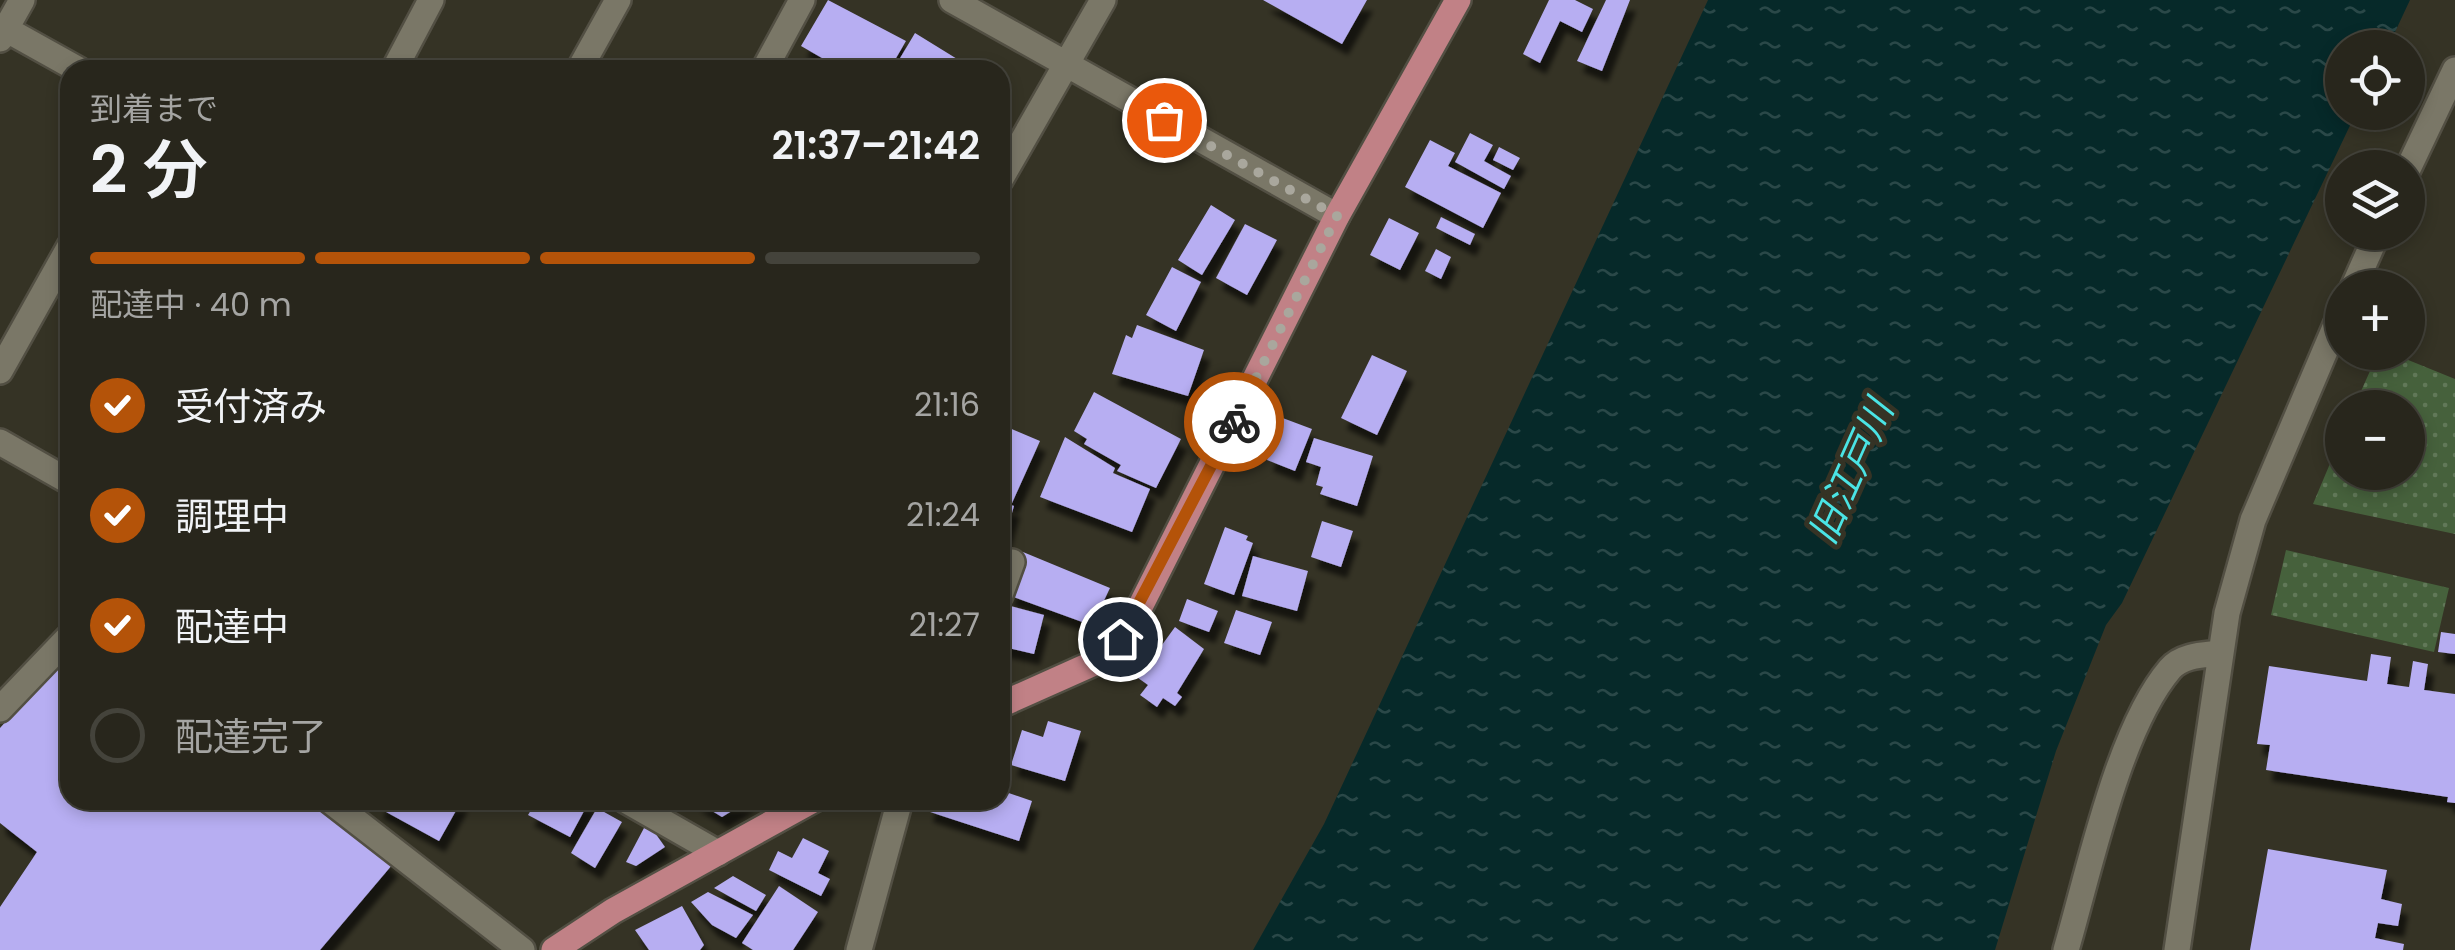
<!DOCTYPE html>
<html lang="ja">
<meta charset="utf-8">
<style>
:root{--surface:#28261c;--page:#343229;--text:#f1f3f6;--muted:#a5a5a3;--line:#44433b;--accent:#b45309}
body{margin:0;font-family:Poppins,"Noto Sans JP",sans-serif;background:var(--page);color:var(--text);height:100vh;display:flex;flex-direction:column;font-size:38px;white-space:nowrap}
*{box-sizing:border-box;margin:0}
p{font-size:32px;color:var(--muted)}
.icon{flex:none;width:55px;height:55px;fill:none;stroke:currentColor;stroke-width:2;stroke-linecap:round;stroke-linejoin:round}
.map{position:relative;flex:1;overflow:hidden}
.sheet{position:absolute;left:60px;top:60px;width:950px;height:750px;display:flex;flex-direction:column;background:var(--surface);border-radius:30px;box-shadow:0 5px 15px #0003,0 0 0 2px var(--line)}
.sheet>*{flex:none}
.buttons{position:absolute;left:2325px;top:30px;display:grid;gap:20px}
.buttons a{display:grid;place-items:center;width:100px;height:100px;border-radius:50%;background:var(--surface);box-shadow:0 5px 15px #0003,0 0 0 2px var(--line);font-size:50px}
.pin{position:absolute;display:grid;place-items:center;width:85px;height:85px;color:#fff;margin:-42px;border:5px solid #fff;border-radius:50%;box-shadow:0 2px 10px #0007}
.courier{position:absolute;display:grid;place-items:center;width:100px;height:100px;margin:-50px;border:8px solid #b45309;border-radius:50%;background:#fff;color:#222;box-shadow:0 2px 12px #0007}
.headline em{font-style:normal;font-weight:600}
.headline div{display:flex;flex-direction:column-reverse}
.headline{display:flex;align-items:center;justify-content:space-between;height:170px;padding:0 30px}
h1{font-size:65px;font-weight:600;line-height:75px}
.bar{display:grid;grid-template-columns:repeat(4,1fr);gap:15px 10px;align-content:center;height:120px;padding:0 30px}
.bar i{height:12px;border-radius:8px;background:var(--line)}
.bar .selected{background:var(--accent)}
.bar p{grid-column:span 4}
ol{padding:0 30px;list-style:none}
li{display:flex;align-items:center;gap:30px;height:110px}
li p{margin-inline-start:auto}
li .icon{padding:10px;border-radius:50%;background:var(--accent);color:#fff;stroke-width:4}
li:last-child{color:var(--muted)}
li i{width:55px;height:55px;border:5px solid var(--line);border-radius:50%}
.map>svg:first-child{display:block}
.park{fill:url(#park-dots)}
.water{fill:url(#water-ripples)}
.building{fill:#b7aef2;filter:url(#shadow)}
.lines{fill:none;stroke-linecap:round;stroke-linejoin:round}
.minor-casing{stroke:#524f43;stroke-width:30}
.major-casing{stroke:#524f43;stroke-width:30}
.minor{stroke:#7a7767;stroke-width:25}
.major{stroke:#c18186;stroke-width:25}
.done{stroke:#a9a79d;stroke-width:10;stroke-dasharray:0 18}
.route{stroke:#b45309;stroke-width:12}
.labels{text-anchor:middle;stroke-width:10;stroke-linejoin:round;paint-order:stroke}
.water-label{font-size:38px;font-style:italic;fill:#4ae4e5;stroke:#353325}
</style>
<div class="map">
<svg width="2455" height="950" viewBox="0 0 2455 950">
<defs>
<pattern id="park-dots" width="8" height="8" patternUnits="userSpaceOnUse" patternTransform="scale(2.5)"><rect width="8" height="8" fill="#46613c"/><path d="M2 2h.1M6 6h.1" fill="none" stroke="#617858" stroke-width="1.8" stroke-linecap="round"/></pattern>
<pattern id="water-ripples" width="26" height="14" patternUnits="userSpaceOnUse" patternTransform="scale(2.5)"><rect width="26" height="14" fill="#062929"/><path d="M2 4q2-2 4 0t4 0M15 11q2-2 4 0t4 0" fill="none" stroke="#2a4848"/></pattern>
<filter id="shadow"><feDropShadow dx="6" dy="11" stdDeviation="2.5" flood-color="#0009"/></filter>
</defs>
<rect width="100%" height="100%" fill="#353325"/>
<path class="park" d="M 2378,353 L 2391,353 L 2455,379 L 2455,534 L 2313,504 L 2342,435 L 2342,472 L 2408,472 L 2408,408 L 2354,407 Z
M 2286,550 L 2449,588 L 2434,652 L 2271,615 Z"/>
<path class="water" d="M 1708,0 L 2410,0 L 2388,47 L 2342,48 L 2342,112 L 2356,113 L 2122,603 L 2106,625 L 2056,751 L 1995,950 L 1253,950 L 1324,824 Z"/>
<path class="building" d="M 828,0 L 906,41 L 889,70 L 843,70 L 801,46 Z
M 1263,0 L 1367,0 L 1342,44 Z
M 1549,0 L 1575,0 L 1593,9 L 1582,32 L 1560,21 L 1540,63 L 1523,54 Z
M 1606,0 L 1630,0 L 1602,71 L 1577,61 Z
M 915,33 L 962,62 L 957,70 L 893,70 Z
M 1470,133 L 1493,145 L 1484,161 L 1511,176 L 1504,189 L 1455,162 Z
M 1430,140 L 1455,153 L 1448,166 L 1501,193 L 1483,228 L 1405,187 Z
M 1499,147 L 1520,158 L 1513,170 L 1493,160 Z
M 1211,205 L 1235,220 L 1202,275 L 1178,260 Z
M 1441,217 L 1475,234 L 1470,245 L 1436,228 Z
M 1389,218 L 1419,233 L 1400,270 L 1370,255 Z
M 1245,224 L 1277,240 L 1247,295 L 1216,278 Z
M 1436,249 L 1451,257 L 1441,279 L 1425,271 Z
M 1172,267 L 1201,282 L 1176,331 L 1146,315 Z
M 1137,325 L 1204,350 L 1188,396 L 1112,374 L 1126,335 L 1132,338 Z
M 1372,355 L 1407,371 L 1377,435 L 1341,418 Z
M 1094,392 L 1181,439 L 1156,488 L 1117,471 L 1121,465 L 1084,444 L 1087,439 L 1074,431 Z
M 1280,417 L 1312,429 L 1295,471 L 1267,460 Z
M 1000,424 L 1040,441 L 1012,503 L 1000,498 Z
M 1065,437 L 1115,468 L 1113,473 L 1150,489 L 1132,532 L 1040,497 Z
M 1314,438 L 1373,456 L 1357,506 L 1320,494 L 1323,487 L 1316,485 L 1321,467 L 1306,462 Z
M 1000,502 L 1014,506 L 1001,550 L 1000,550 Z
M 1322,521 L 1353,531 L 1341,567 L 1311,557 Z
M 1225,527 L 1248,536 L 1246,540 L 1253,543 L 1234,595 L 1204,584 Z
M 1023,552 L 1110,588 L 1098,613 L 1085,623 L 1008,595 Z
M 1253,556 L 1308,571 L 1297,611 L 1242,596 Z
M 1187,599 L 1218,611 L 1209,632 L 1179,621 Z
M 1003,604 L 1044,615 L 1034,654 L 1000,646 Z
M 1236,610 L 1272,622 L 1260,655 L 1224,643 Z
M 1175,627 L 1204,649 L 1177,693 L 1182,697 L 1175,706 L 1163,698 L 1157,707 L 1140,695 L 1148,685 L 1138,678 Z
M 2441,632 L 2455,634 L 2455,654 L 2438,652 Z
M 70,650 L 70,800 L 315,800 L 392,865 L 320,950 L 0,950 L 0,907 L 37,852 L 0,823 L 0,728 Z
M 2371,654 L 2391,657 L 2387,684 L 2409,687 L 2413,661 L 2428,664 L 2424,690 L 2455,694 L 2455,803 L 2447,802 L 2448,797 L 2266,770 L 2270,745 L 2257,744 L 2269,666 L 2367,681 Z
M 1048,721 L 1081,731 L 1065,781 L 1011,765 L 1022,730 L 1043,737 Z
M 1000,790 L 1032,801 L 1019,841 L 927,811 L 930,800 L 1000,800 Z
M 381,800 L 462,800 L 439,841 L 377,807 Z
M 537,800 L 590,800 L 570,837 L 528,815 Z
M 694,800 L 750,800 L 722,817 Z
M 597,808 L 622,822 L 595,868 L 571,853 Z
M 644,828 L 653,830 L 665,847 L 636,866 L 626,862 Z
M 803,838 L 829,851 L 818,873 L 830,879 L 821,896 L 769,870 L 778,851 L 792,858 Z
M 2268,849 L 2387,870 L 2381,899 L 2402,904 L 2398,926 L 2378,923 L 2375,938 L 2404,944 L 2403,950 L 2250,950 Z
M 733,876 L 766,895 L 756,911 L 714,888 Z
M 779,886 L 818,912 L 793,950 L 753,950 L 742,943 Z
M 708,892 L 753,915 L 736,938 L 712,925 L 691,902 Z
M 682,906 L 704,945 L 700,950 L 649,950 L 635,930 Z"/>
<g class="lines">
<g class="minor-casing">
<path id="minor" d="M 952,0 L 1337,216
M 0,26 L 79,70
M 0,39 L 22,0
M 394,70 L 431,0
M 579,70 L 618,0
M 764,70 L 802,0
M 2408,169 L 2455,70
M 1000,180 L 1103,0
M 2353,288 L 2378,232
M 0,371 L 70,246
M 0,442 L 70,482
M 1000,595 L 1012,562
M 0,709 L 70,636
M 329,800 L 522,950
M 625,800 L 718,853
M 859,950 L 900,800
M 2066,950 C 2089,872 2118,730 2170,669 C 2182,655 2203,655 2220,653
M 2177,950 L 2227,613 L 2253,520 L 2342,311"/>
</g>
<g class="major-casing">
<path id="major" d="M 1000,705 L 1103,659 L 1136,615 L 1337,216 L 1458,0
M 554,950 L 613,911 L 813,800"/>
</g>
<use href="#minor" class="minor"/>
<use href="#major" class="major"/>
</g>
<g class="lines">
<path class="done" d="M 1164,120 L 1337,216 L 1234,422"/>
<path class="route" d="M 1120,639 L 1234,422"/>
</g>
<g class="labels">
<g class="water-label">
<text transform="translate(1851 472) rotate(-66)" y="13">旧江戸川</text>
</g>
</g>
</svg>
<div class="buttons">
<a><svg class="icon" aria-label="locate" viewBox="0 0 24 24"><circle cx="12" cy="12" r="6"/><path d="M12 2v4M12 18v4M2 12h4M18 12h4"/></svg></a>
<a><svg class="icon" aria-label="layers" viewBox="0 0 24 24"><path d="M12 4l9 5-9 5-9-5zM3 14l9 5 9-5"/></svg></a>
<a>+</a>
<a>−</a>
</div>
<div class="pin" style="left:1164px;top:120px;background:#ea580c"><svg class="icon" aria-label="bag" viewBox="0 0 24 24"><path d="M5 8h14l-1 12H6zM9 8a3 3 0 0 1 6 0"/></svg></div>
<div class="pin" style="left:1120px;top:639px;background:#1f2937"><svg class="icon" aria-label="home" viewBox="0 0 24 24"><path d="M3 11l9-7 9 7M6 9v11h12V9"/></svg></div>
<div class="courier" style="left:1234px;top:422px"><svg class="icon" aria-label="bike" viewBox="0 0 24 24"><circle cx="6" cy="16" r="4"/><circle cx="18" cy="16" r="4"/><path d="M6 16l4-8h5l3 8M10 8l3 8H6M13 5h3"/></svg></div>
<section class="sheet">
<div class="headline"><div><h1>2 分</h1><p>到着まで</p></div><em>21:37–21:42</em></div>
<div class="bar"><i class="selected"></i><i class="selected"></i><i class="selected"></i><i></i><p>配達中 · 40 m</p></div>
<ol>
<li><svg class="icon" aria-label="check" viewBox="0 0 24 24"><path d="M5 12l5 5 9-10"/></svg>受付済み<p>21:16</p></li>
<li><svg class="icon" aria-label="check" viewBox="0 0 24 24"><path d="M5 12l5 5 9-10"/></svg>調理中<p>21:24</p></li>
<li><svg class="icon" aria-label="check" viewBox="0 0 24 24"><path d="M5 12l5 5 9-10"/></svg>配達中<p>21:27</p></li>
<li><i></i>配達完了</li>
</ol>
</section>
</div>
